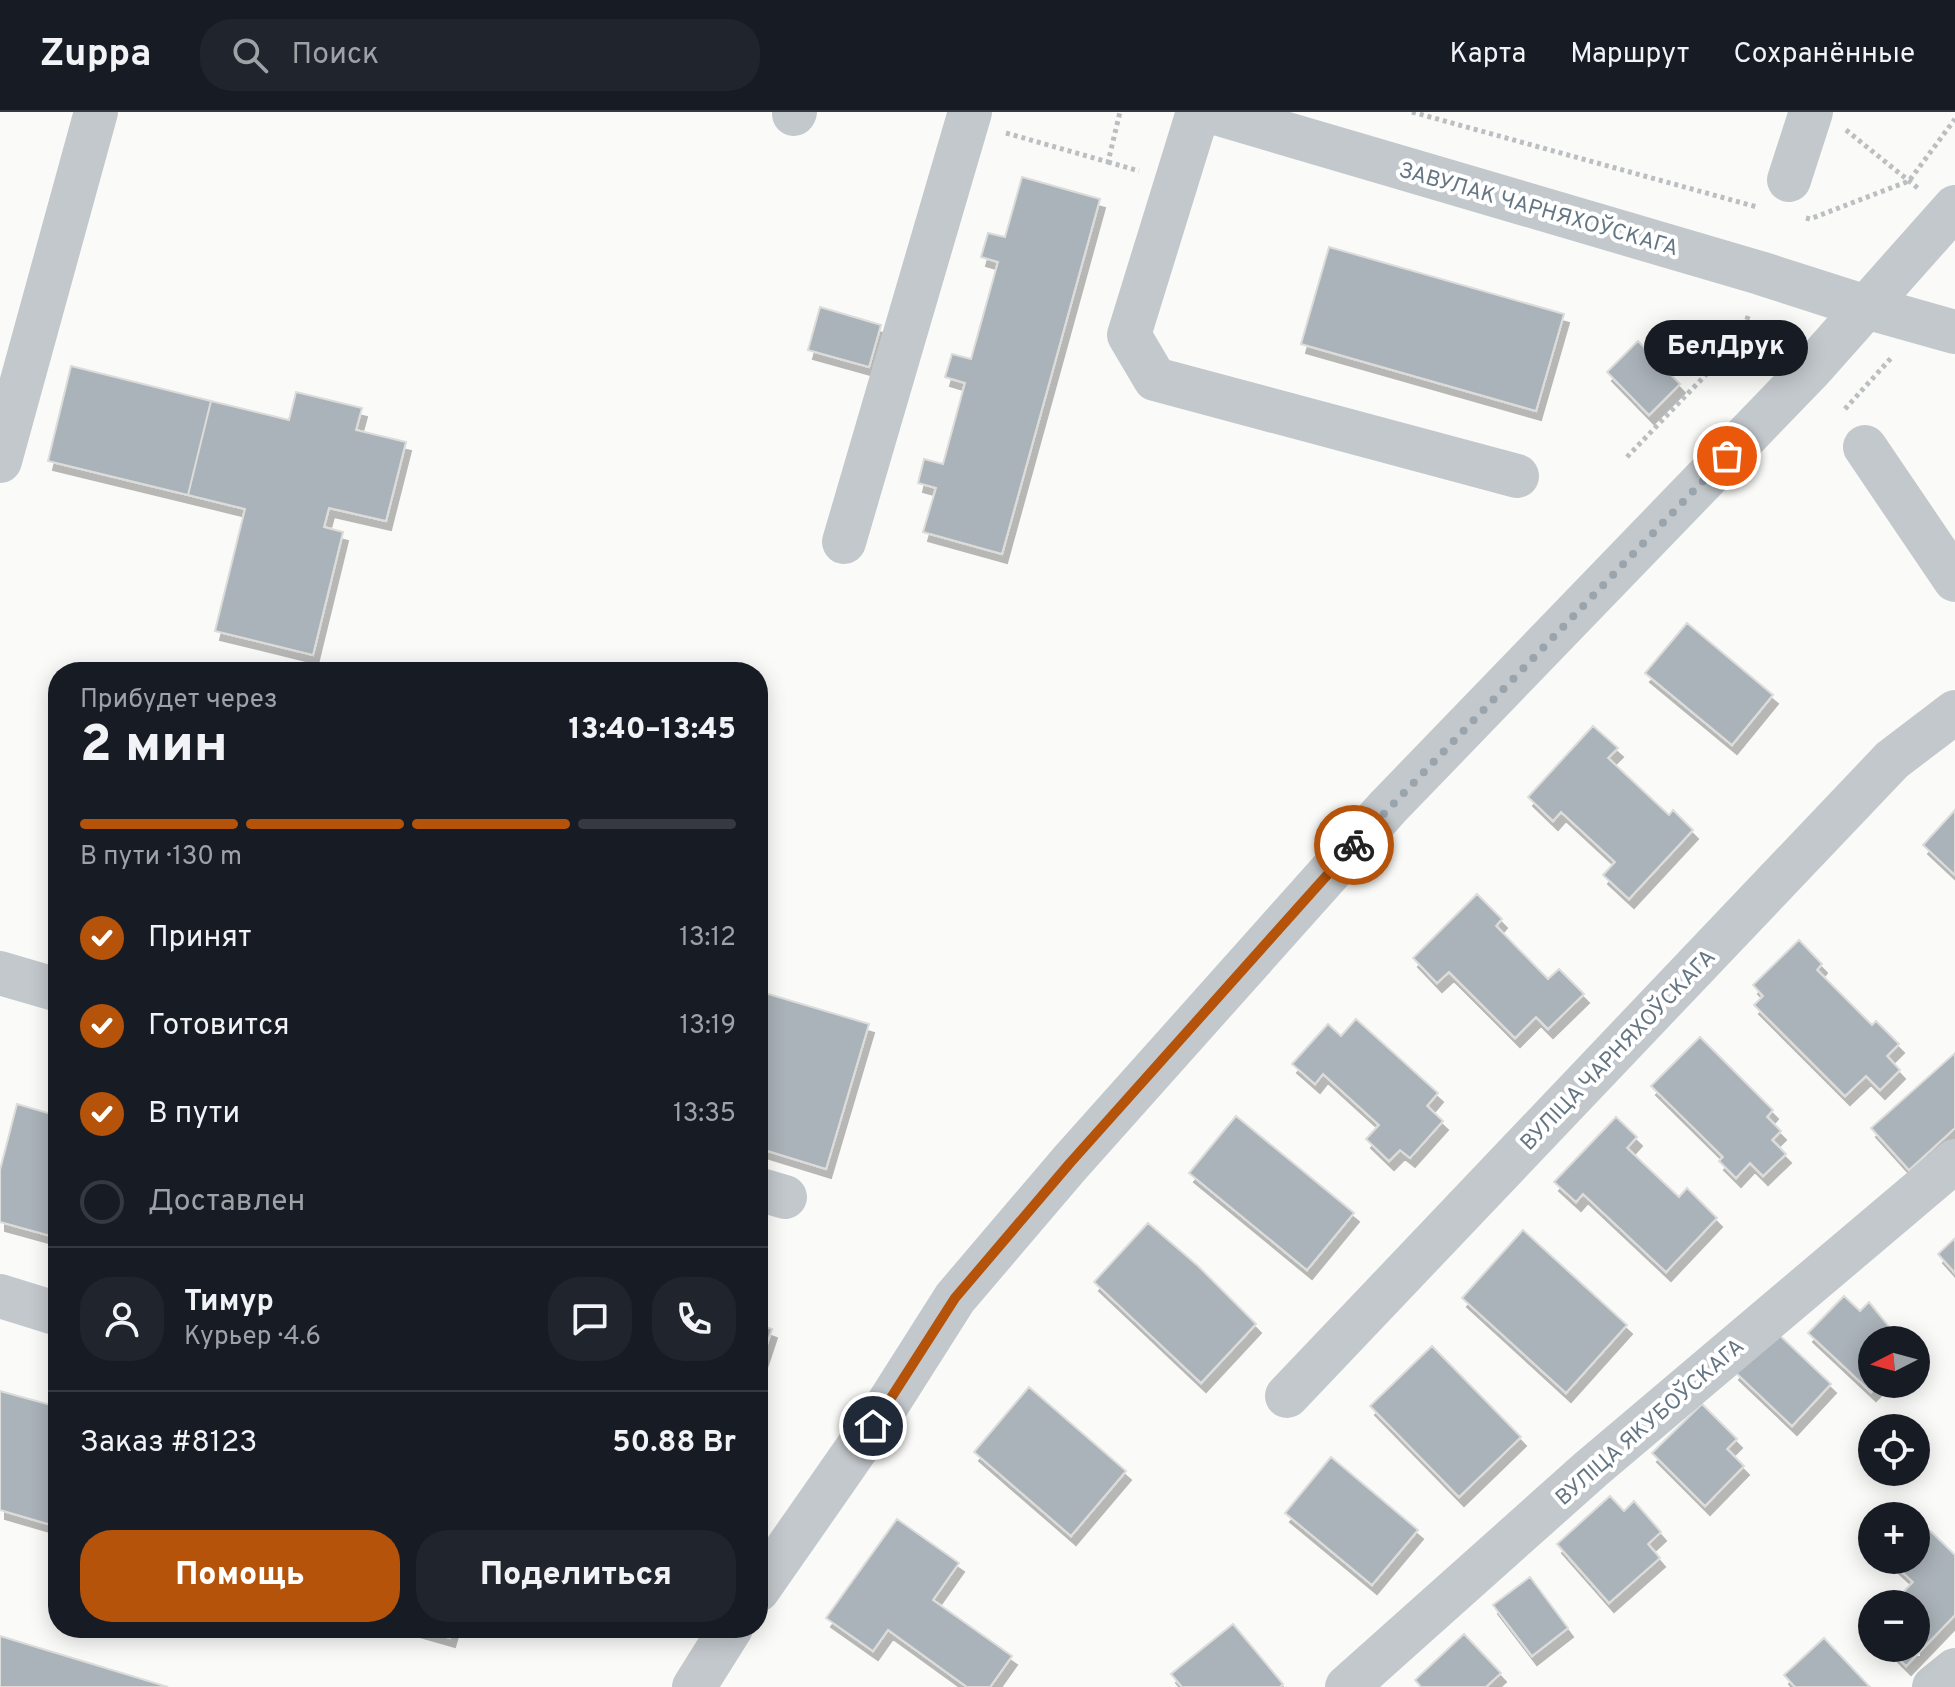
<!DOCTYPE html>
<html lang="ru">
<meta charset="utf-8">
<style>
:root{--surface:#171b24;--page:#20242c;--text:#f1f3f6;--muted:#9ea1a6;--line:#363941;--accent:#b45309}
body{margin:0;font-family:Overpass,sans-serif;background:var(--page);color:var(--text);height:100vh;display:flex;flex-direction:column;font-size:30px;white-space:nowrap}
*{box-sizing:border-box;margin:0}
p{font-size:26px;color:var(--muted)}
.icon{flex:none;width:44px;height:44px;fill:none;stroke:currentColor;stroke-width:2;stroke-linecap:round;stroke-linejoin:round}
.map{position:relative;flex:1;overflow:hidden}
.panel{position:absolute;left:48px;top:550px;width:720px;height:976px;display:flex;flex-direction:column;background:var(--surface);border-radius:32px;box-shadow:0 4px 20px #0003}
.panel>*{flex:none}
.needle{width:52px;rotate:264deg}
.buttons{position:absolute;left:1858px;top:1214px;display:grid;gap:16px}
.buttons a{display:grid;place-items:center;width:72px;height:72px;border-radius:50%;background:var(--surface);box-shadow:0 4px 20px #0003;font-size:40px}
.pin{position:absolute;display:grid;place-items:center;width:68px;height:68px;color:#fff;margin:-34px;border:4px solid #fff;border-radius:50%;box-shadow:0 2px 8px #0007}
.courier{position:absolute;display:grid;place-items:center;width:80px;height:80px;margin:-40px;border:6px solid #b45309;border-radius:50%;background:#fff;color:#222;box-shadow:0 2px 10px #0007}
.bubble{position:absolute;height:56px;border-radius:28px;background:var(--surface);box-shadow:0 4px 20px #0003;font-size:26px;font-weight:800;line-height:56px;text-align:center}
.headline em{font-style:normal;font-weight:800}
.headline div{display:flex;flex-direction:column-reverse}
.headline{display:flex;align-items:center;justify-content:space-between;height:136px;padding:0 32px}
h1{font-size:52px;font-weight:800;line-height:60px}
.bar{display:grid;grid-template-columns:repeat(4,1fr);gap:12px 8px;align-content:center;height:96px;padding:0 32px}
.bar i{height:10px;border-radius:6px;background:var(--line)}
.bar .on{background:var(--accent)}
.bar p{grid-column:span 4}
.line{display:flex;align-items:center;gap:20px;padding:0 32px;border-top:2px solid var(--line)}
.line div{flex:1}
.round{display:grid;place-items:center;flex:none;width:84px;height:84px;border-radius:32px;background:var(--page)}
ol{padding:0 32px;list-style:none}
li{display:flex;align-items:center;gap:24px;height:88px}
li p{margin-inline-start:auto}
li .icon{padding:8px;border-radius:50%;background:var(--accent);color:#fff;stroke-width:4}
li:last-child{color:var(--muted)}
li i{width:44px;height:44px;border:4px solid var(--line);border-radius:50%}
.action{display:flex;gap:16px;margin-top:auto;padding:16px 32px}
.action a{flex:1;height:92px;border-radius:32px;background:var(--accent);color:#fff;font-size:32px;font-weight:800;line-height:92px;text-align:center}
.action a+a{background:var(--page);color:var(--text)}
header{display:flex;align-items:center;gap:48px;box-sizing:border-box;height:112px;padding:0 40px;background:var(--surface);border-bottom:2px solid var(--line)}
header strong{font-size:38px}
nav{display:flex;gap:44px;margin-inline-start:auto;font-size:28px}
.search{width:560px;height:72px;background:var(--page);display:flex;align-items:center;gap:20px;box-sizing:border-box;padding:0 28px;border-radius:32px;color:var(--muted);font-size:30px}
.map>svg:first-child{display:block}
.building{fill:#aab3b9;stroke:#dcdcda;stroke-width:2;filter:url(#shadow)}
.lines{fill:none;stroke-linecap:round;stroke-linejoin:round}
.path{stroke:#bbbfc2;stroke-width:5;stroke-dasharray:4 4;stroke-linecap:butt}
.minor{stroke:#c3c8cc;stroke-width:44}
.done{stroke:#99a4ac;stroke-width:8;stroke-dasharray:0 14.4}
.route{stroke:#b45309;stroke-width:10}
.labels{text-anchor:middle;stroke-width:8;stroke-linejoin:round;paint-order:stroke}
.street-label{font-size:22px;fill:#657683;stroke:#fff}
</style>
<header>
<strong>Zuppa</strong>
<div class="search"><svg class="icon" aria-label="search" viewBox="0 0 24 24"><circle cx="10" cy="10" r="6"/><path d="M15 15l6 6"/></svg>Поиск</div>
<nav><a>Карта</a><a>Маршрут</a><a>Сохранённые</a></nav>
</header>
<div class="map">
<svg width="1955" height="1575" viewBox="0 0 1955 1575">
<defs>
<filter id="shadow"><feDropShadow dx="5" dy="9" stdDeviation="0" flood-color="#0004"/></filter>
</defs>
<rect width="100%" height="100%" fill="#fafaf8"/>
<path class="building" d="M 1022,65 L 1100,87 L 1002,442 L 923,420 L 936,376 L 918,371 L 924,347 L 943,352 L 965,271 L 945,265 L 952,242 L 971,247 L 998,150 L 981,145 L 988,121 L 1005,125 Z
M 1329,135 L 1564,202 L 1536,299 L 1301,232 Z
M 820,195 L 881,213 L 869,255 L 808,238 Z
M 1638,229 L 1680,272 L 1649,303 L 1607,260 Z
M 71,254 L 211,289 L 188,383 L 48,349 Z
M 296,280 L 362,296 L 356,318 L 406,330 L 386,409 L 329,396 L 324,415 L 343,420 L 313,543 L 215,519 L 245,397 L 188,383 L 211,289 L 289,308 Z
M 1687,511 L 1773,583 L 1732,633 L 1645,561 Z
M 1593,614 L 1618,636 L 1608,646 L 1669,703 L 1673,698 L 1693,718 L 1629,787 L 1603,763 L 1615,750 L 1561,700 L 1553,709 L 1528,685 Z
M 1955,698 L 1955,763 L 1923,733 Z
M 1477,782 L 1502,807 L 1496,814 L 1548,867 L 1559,857 L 1584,882 L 1548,917 L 1536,905 L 1515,926 L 1449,860 L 1437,871 L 1413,846 Z
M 1799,828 L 1822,852 L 1817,858 L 1872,913 L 1876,909 L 1899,932 L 1887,944 L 1900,958 L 1880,978 L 1866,964 L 1845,984 L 1754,893 L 1763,884 L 1753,873 Z
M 758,879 L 869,912 L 826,1057 L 758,1036 Z
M 1356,907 L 1438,981 L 1427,994 L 1443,1009 L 1410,1046 L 1400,1038 L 1389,1049 L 1366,1027 L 1379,1013 L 1323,962 L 1315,972 L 1292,952 L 1328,912 L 1341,924 Z
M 1700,925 L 1773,998 L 1767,1005 L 1781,1019 L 1772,1028 L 1786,1042 L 1763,1064 L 1750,1051 L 1736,1066 L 1719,1049 L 1723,1045 L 1651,974 Z
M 1955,941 L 1955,1016 L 1909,1058 L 1871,1016 Z
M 17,992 L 58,1004 L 58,1126 L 0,1110 L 0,1058 Z
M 1236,1004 L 1354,1101 L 1307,1158 L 1189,1061 Z
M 1616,1005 L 1637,1025 L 1627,1036 L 1679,1085 L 1687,1076 L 1717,1106 L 1666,1160 L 1583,1082 L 1576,1090 L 1554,1070 Z
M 1148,1111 L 1198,1154 L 1256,1212 L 1201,1271 L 1094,1170 Z
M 1523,1118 L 1627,1213 L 1566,1281 L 1462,1186 Z
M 1955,1126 L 1955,1161 L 1938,1142 Z
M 1844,1184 L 1860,1199 L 1869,1190 L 1890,1216 L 1880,1228 L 1872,1228 L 1872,1272 L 1879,1272 L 1871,1280 L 1808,1221 Z
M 758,1212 L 772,1217 L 758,1259 Z
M 1773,1217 L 1831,1272 L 1792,1314 L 1734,1259 Z
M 1432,1234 L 1521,1325 L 1459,1385 L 1370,1294 Z
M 1029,1275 L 1126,1359 L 1071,1424 L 974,1340 Z
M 0,1279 L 58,1295 L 58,1415 L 0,1398 Z
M 1702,1292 L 1737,1327 L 1727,1337 L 1744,1354 L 1705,1394 L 1652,1341 Z
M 1331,1345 L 1418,1418 L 1372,1473 L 1285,1401 Z
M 1610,1384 L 1624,1399 L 1634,1389 L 1661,1420 L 1648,1432 L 1660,1446 L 1609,1491 L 1557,1432 Z
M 1916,1405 L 1955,1443 L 1955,1503 L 1906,1554 L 1888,1536 L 1916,1536 L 1916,1492 L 1892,1492 L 1913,1470 L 1889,1448 L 1916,1448 Z
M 897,1407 L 959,1451 L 933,1488 L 1012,1544 L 990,1575 L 967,1575 L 888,1518 L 873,1539 L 826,1506 Z
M 1530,1465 L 1568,1516 L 1532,1544 L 1493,1493 Z
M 1233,1512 L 1283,1572 L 1280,1575 L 1182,1575 L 1171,1562 Z
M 415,1516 L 453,1516 L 450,1526 Z
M 1464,1522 L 1501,1561 L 1486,1575 L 1421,1575 L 1415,1568 Z
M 0,1524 L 168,1575 L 0,1575 Z
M 1824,1526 L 1870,1575 L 1795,1575 L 1784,1563 Z"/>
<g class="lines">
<path class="path" d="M 1412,0 L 1757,95
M 1846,18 L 1919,77
M 1006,21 L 1108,50 L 1120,0
M 1108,50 L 1139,59
M 1806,106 L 1810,107 L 1909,69 L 1955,7
M 1741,226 L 1762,249
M 1845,297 L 1892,245
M 1627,345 L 1741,226 L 1749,201"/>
<path class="minor" d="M 1198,0 L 1129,223 L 1155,267 L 1517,364
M 1212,0 L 1760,161 L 1866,195 L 1955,220
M 794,2 L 795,0
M 1789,68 L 1811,0
M 1865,335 L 1955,468
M 0,349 L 96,0
M 844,430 L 970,0
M 0,861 L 58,878
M 758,1077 L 785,1085
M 0,1184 L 58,1202
M 1287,1284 L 1892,648 L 1955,600
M 758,1478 L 889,1290 L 955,1186 L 1070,1051 L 1388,695 L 1812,256 L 1955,95
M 694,1575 L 731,1516
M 1347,1575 L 1591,1357 L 1955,1049
M 1934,1575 L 1955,1558"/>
</g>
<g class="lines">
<path class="done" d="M 1354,733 L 1727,344"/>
<path class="route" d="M 873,1314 L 955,1186 L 1070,1051 L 1354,733"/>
</g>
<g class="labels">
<g class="street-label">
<text transform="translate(1539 96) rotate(16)" y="8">ЗАВУЛАК ЧАРНЯХОЎСКАГА</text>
<text transform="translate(1617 937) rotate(-46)" y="8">ВУЛІЦА ЧАРНЯХОЎСКАГА</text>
<text transform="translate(1649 1309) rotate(-41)" y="8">ВУЛІЦА ЯКУБОЎСКАГА</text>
</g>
</g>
</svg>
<div class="buttons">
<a><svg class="needle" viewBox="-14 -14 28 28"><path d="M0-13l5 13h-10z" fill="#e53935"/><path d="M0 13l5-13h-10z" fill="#9ea1a6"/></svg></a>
<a><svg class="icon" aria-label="locate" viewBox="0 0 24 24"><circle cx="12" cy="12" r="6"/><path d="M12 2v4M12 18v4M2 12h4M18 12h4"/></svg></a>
<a>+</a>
<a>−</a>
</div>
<div class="pin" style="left:1727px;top:344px;background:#ea580c"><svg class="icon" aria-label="bag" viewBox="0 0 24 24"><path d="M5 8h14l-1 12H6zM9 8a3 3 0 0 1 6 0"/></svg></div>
<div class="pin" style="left:873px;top:1314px;background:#1f2937"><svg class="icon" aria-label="home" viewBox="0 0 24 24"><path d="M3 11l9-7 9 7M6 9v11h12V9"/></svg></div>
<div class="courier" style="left:1354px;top:733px"><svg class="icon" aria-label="bike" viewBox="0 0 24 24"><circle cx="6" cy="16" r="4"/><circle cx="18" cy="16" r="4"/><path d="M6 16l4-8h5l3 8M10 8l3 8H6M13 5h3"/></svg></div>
<div class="bubble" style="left:1644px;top:208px;width:164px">БелДрук</div>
<section class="panel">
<div class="headline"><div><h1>2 мин</h1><p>Прибудет через</p></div><em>13:40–13:45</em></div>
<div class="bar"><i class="on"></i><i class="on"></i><i class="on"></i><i></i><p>В пути · 130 m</p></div>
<ol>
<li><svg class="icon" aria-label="check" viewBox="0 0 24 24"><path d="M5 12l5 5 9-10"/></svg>Принят<p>13:12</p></li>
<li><svg class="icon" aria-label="check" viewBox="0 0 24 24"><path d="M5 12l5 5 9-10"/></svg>Готовится<p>13:19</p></li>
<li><svg class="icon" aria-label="check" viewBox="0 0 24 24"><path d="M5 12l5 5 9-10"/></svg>В пути<p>13:35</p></li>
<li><i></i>Доставлен</li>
</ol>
<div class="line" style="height:144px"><a class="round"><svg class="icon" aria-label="person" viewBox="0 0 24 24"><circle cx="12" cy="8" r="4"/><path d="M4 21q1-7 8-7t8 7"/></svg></a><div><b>Тимур</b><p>Курьер · 4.6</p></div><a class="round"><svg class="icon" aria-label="chat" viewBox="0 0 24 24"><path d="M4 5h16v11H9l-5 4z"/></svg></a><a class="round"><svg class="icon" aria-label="phone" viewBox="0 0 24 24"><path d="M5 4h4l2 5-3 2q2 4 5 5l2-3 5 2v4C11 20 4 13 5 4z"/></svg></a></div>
<div class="line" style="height:104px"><div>Заказ #8123</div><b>50.88 Br</b></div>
<div class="action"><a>Помощь</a><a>Поделиться</a></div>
</section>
</div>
